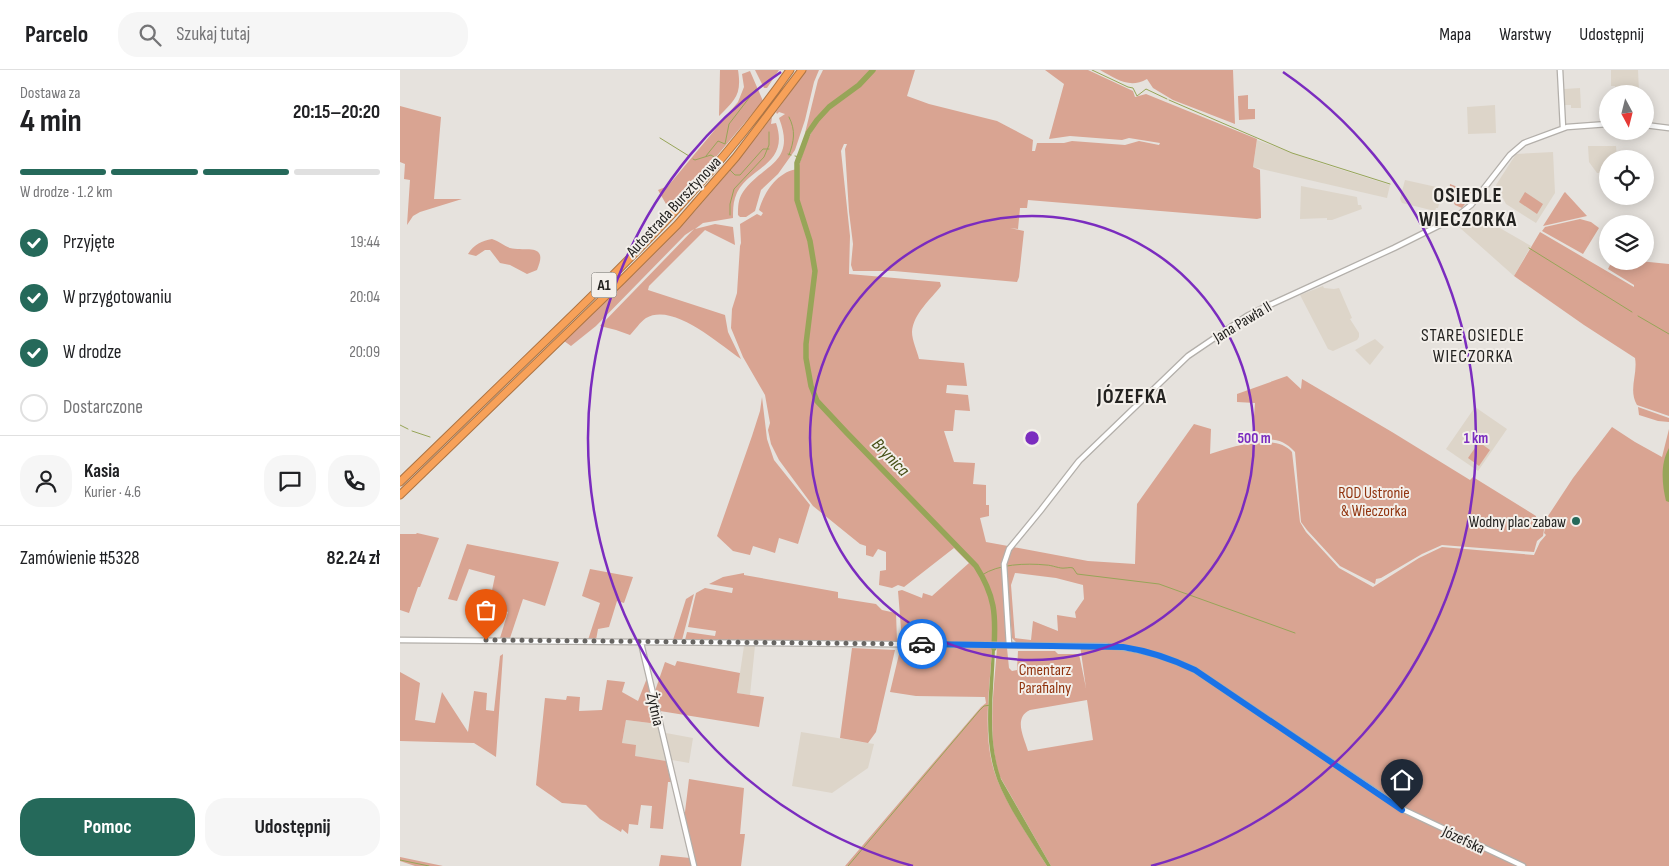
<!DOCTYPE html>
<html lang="pl">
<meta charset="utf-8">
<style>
:root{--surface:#fff;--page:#f6f6f6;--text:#202124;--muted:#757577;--line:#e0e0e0;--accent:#25695a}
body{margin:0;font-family:"Sofia Sans Condensed",sans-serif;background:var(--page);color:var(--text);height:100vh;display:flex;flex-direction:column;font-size:19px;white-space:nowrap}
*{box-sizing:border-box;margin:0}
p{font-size:16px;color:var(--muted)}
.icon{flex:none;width:28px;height:28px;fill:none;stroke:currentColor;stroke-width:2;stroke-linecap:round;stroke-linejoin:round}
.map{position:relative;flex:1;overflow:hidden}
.sheet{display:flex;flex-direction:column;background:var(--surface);width:400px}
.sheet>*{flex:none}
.needle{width:32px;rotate:173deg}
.fabs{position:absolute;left:1199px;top:15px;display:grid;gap:10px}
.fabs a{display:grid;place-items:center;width:55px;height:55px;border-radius:50%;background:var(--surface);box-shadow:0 2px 12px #0003;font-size:25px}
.pin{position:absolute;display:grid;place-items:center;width:42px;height:42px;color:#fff;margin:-51px -21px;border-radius:50% 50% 50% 0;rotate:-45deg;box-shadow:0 0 5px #0007}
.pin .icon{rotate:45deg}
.courier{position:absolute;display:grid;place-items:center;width:50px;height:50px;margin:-25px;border:4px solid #1a73e8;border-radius:50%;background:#fff;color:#222;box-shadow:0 1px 6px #0007}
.summary em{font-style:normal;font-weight:700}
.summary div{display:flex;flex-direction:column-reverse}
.summary{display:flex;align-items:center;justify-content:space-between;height:85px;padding:0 20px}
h1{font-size:32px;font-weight:700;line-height:38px}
.bar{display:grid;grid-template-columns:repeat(4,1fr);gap:8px 5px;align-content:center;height:60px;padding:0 20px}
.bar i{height:6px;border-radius:4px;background:var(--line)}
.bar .current{background:var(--accent)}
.bar p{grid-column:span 4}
.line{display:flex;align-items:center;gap:12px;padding:0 20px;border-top:1px solid var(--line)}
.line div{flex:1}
.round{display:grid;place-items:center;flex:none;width:52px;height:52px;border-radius:20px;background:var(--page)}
ol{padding:0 20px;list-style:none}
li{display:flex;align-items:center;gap:15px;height:55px}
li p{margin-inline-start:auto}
li .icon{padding:5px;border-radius:50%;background:var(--accent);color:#fff;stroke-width:4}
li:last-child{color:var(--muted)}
li i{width:28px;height:28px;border:2px solid var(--line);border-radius:50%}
.primary-button{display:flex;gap:10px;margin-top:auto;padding:10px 20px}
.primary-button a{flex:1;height:58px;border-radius:20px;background:var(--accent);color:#fff;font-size:20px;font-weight:700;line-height:58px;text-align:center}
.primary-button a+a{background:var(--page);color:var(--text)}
header{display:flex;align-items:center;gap:30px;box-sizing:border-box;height:70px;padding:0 25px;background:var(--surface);border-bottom:1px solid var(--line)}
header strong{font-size:24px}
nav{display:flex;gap:28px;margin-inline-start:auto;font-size:18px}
.search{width:350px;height:45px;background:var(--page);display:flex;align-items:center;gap:12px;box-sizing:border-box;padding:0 18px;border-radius:20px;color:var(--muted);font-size:19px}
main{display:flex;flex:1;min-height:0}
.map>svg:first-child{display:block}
.built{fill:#ddd5c9}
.green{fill:#d9a492;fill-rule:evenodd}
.water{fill:#97a558}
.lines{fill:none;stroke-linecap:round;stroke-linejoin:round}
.stream{stroke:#97a558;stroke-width:1}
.river{stroke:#97a558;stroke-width:5.5}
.tertiary-casing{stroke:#b3afaa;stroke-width:7}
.motorway-casing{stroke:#ad7545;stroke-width:9}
.tertiary{stroke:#fff;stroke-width:4.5}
.motorway{stroke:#f7a159;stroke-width:7}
.done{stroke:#676562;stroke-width:5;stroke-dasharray:0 9}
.route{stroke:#1a73e8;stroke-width:6}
.ring{fill:none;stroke:#7b2cbf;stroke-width:2.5}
.poi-dot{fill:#25695a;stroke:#f3efea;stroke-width:2}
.labels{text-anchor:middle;stroke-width:4;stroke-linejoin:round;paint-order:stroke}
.shield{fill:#f3efea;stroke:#61605d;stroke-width:1}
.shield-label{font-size:15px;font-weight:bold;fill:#232220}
.street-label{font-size:16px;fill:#232220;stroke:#f3efea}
.park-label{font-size:16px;fill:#91340f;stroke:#f3efea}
.poi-label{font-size:16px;fill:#232220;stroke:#f3efea;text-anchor:end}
.neighbourhood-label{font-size:18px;letter-spacing:1px;fill:#232220;stroke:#f3efea}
.water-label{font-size:18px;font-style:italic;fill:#464f15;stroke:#f3efea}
.district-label{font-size:21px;font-weight:bold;letter-spacing:1px;fill:#232220;stroke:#f3efea}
.centre{fill:#7b2cbf;stroke:#f3efea;stroke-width:2.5}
.ring-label{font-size:15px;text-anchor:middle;font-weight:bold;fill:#7b2cbf;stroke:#f3efea;stroke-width:4;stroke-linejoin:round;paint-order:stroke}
</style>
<header>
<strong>Parcelo</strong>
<div class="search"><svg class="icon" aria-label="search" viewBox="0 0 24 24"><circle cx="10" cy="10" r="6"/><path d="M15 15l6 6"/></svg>Szukaj tutaj</div>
<nav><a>Mapa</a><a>Warstwy</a><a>Udostępnij</a></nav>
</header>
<main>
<section class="sheet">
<div class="summary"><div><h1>4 min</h1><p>Dostawa za</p></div><em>20:15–20:20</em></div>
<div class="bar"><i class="current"></i><i class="current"></i><i class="current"></i><i></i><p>W drodze · 1.2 km</p></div>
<ol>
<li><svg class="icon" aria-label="check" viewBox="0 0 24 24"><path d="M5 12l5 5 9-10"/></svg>Przyjęte<p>19:44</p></li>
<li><svg class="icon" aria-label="check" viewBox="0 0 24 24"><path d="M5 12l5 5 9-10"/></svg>W przygotowaniu<p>20:04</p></li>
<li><svg class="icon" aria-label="check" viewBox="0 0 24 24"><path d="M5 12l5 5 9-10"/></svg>W drodze<p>20:09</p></li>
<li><i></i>Dostarczone</li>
</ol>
<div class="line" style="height:90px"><a class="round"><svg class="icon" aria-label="person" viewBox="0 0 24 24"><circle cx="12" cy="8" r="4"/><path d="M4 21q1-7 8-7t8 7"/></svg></a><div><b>Kasia</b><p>Kurier · 4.6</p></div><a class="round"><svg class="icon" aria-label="chat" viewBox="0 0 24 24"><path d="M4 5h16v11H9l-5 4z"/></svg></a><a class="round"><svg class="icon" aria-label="phone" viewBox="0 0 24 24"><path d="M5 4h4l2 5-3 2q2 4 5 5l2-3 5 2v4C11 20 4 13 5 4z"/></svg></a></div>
<div class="line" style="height:65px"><div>Zamówienie #5328</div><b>82.24 zł</b></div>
<div class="primary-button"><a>Pomoc</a><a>Udostępnij</a></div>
</section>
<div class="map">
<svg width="1269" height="796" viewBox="0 0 1269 796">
<rect width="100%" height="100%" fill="#e6e2dd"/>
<path class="built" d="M 1211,0 L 1238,0 L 1239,21 L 1215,22 L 1215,16 L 1211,16 Z
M 1180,18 L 1181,38 L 1171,38 L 1171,35 L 1165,35 L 1164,19 Z
M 1095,35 L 1096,63 L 1068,64 L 1067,37 Z
M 857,70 L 920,93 L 990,115 L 987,128 L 853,97 Z
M 1188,76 L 1216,76 L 1217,89 L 1208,89 L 1207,103 L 1197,103 L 1189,92 Z
M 1153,82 L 1155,123 L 1136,153 L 1106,134 L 1096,115 L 1116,84 Z
M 1005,110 L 1041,118 L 1040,121 L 1044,122 L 1043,127 L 1041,126 L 1038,138 L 1036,138 L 1035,141 L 1002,133 L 1000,129 Z
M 901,116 L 957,127 L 958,135 L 961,135 L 962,139 L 932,150 L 927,150 L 927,148 L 900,149 Z
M 1072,142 L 1131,176 L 1114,206 L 1059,157 Z
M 923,216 L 924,218 L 934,219 L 939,218 L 952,248 L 950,249 L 959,263 L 959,267 L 957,270 L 933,281 L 928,279 L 900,225 Z
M 975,269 L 984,277 L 970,295 L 955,280 Z
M 1075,337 L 1107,359 L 1078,401 L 1046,379 Z
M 344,576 L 355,576 L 350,625 L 337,623 Z
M 226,650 L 258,654 L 266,691 L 234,686 L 222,673 Z
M 401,662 L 474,674 L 468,698 L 432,723 L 392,716 Z
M 266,663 L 293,668 L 289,693 L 272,690 Z"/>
<path class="green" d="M 320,0 L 338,0 C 342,25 335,30 319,46 Z
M 355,0 L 379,0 L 367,18 L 364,18 Z
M 406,0 L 419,0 L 414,12 L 405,50 L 395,80 L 378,104 L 361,120 L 355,141 L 346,147 L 340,147 L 338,145 C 338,137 338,129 343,122 C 362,94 397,94 379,48 L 385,44 L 379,42 L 377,44 L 376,42 Z
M 423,0 L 470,0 L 459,13 L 425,39 L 405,63 L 418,10 Z
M 474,0 L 515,0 L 507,26 L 529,34 L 597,51 L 633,70 L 632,81 L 635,81 L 637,73 L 664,73 L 672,71 L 725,75 L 739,71 L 759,75 L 760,73 L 729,68 L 722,70 L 670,66 L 649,69 L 664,14 L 645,0 L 688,0 L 733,21 L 735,27 L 746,24 L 857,69 L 853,97 L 860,100 L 861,148 L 857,149 L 628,130 L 627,138 L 620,138 L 618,159 L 610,158 L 624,161 L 619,207 L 617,212 L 494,201 L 453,201 L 451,195 L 453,174 L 449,142 L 445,79 L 447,74 L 444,74 L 441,81 L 450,166 L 449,204 L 540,212 L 541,216 C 531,229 513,244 512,262 C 512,270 517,281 519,289 L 564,293 L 567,316 L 547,315 L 546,323 L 568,325 L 570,341 L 555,340 L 553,361 L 544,361 L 554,392 L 575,393 L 573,414 L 586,415 L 586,435 L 589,435 L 589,446 L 580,448 L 586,472 L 608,476 L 602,493 L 607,568 L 605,573 L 502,571 L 498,521 L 502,520 L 522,528 L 523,523 L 532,526 L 569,493 L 554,478 L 504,517 L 498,515 L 492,518 L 479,515 L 480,501 L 486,500 L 486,482 L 478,479 L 473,487 L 466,485 L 466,476 L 460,474 L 413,436 L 379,390 L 371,374 L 368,360 L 370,353 L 365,325 L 343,287 L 331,258 L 332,239 L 337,223 L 340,176 L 341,173 L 340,154 L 357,144 L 361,146 L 363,143 L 359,140 C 364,122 378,101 398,99 C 406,74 410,57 430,38 C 444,25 463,17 474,0 Z
M 700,0 L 833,0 L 835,54 L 773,30 L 753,18 L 747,9 C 729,19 717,9 700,0 Z
M 350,1 L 363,31 L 273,138 L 266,134 L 258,120 L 268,116 L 338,32 L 344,17 L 342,4 Z
M 848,25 L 848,39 L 855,39 L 855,49 L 839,50 L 838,26 Z
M 0,36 L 41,47 L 34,129 L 62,129 L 20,142 L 13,146 L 7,155 L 10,110 L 4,109 L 5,94 L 0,92 Z
M 372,47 L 371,54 L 376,53 C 391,97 344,97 335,128 C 333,134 333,141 333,148 L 303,153 L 295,159 L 315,154 L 333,157 L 335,175 L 305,160 L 249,216 L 248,220 L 325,245 L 328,262 L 341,289 C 319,274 273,232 246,248 C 240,252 235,260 230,265 L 216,260 L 200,256 L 294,159 L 285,165 L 196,256 L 171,276 L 164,271 L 295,141 L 332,98 Z
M 1050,114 L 1073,123 L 1062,138 L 1055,135 L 1052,129 L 1049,128 Z
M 1125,122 L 1143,134 L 1137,144 L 1119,132 Z
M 1165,122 L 1187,146 L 1143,156 L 1164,123 Z
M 1180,149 L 1191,152 L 1199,158 L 1183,184 L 1142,161 L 1145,157 Z
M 1140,162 L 1234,217 L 1234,215 L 1208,199 L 1212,191 L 1233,191 L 1233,193 L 1237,195 L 1239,191 L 1269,194 L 1269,346 L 1237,335 C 1228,320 1238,304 1235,288 L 1184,255 L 1114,206 Z
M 92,169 C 99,171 104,176 110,178 C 126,182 149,172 137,200 L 127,204 L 110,195 L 100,193 L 90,180 L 85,180 L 76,186 L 68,184 C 74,174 82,171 92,169 Z
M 887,306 L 901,319 L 902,309 L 992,362 L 1070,410 L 1073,407 L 1136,446 L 1136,448 L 1145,453 L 1143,466 L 1137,471 L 1134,482 L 1042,475 L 1022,484 L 981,508 L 976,509 L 975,514 L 940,496 L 907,460 L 901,452 L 895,382 C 881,367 871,368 852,372 L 855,333 L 837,332 L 837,324 Z
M 362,327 L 367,369 L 374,390 L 410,435 L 398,474 L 379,468 L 375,483 L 353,476 L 350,485 L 333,481 L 317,466 L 352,366 L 360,341 Z
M 1238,337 L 1269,348 L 1269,352 L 1258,351 L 1239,345 Z
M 794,354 L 811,359 L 810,384 C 832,377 875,362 892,382 L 900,452 L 906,462 L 939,498 L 973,517 L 1019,488 L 1042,477 L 1134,485 L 1140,472 L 1146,465 L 1144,463 L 1148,446 L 1173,408 L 1212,357 L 1235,372 L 1262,387 L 1269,359 L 1269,796 L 651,796 L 599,705 C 587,664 594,620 597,578 L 607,578 L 609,598 L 612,601 L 617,600 L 618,581 L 655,581 L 658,584 L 679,584 L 686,618 L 680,575 L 623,574 L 617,573 L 612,568 L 606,495 L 607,489 L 613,477 L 688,491 L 735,494 L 737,434 ZM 615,503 L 656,508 L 683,515 L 684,529 L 675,542 L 676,548 L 657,545 L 658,561 L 633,551 L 631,570 L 615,568 L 611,515 ZM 687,630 L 693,670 L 628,681 C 624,667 613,648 630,640 Z
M 1079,372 L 1090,380 L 1079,396 L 1068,388 Z
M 17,463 L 39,468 L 20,517 L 18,517 L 9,543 L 0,540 L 0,464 L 16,464 Z
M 67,474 L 159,492 L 145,536 L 123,529 L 110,568 L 100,568 L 108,542 L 89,535 L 95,506 L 69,499 L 57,531 L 48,529 Z
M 190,499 L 233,507 L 224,533 L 217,531 L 209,557 L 198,559 L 196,570 L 188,570 L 200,533 L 182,526 Z
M 344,503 L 344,505 L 438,522 L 438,528 L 476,534 L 482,540 L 496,543 L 497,571 L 496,573 L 285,570 L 287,562 L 315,566 L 316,561 L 288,557 L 296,523 L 305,518 L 332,523 L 333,518 L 309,514 L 323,507 Z
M 294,524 L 282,570 L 273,570 L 286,529 Z
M 503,577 L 592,578 C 590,620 581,669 597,709 C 609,739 630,768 647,796 L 445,796 L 581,637 L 586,633 L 585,627 L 516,626 L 490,622 L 500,580 Z
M 452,578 L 495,580 L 476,662 L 468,673 L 440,668 Z
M 103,584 L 96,687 L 74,673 L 0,671 L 0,602 L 20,613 L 15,650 L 35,653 L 42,622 L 68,662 L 74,621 L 87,623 L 86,640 L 94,641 L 100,586 Z
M 277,591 L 340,603 L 337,623 L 364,627 L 359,657 L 260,641 L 255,621 L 265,592 L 275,596 Z
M 247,608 L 258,654 L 226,650 L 222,673 L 236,675 L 235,686 L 266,691 L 271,712 L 268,712 L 263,759 L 250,758 L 252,736 L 241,735 L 238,755 L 229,754 L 228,764 L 222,759 L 221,762 L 200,749 L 186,735 L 162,733 L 136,715 L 145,628 L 166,630 L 167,626 L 180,627 L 179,641 L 202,640 L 207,610 L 225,612 L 222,622 L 238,631 Z
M 289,709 L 344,718 L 340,764 L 345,764 L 341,796 L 296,796 L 283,742 L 285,742 Z
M 261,785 L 290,788 L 292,796 L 259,796 Z
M 0,787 L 43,796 L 15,796 L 0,791 Z"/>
<path class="water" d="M 1269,378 L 1269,432 L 1266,431 C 1262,414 1260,394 1269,378 Z
M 592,578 L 595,578 C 594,621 586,667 601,709 L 651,796 L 647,796 C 630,769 608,738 597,709 C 582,668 590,620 592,578 Z"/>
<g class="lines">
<path class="stream" d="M 692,0 L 728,17 L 733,18 L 737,26 L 746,19 L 767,29
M 769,30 L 892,83 L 990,114
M 389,47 C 396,61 394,71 389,85
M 260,68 L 289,86
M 388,84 L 391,85
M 306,86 L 318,71 L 325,74 L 329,54 L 356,19
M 395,86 L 399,87
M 293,89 L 295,90 L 311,85 L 317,89
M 330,100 L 335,105 L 340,105 L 363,79 L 369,79
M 330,145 L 330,134 L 334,119 L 364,87 L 369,75 L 369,62
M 1129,178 L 1232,242
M 1238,246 L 1269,264
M 0,355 L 8,359
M 12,361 L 30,367
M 582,505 C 598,494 626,493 646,495 C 652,495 660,499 665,498 C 668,498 670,497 673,498 L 677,504 L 759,514 L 895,563
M 0,790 L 29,796
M 448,796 L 579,641 L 584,636 L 591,635"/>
<path class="river" d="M 473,0 L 459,15 L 429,37 L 417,50 L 408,63 L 397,93 L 397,130 L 410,171 L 415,201 L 406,274 L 406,288 L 411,316 L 417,331 L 446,362 L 576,496 C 595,526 596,544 594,578"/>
<g class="tertiary-casing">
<path id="tertiary" d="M 1160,0 L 1163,58
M 1245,55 L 1269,58
M 0,570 L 706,576 C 739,578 766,586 795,600 L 1002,739 L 1123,796
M 241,573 L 294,796
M 609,575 L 604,494 L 609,479 L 641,440 L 679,391 L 788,286 L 847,246 L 861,239 L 994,178 L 1056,147 L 1071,135 L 1110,85 L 1124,73 L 1167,57 L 1208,54"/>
</g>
<g class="motorway-casing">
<path id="motorway" d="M 0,412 C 53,361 105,310 158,259 C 242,178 323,96 390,0
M 0,425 L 222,210 L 277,155 L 336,87 L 402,0"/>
</g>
<use href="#tertiary" class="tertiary"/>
<use href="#motorway" class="motorway"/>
</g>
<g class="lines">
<path class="done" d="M 86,570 L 522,574"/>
<path class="route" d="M 522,574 L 723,577 C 749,581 772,589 795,600 L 1002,740"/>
</g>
<g class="ring">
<circle cx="632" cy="368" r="222"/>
<path d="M513 796A444 444 0 0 1 381 2M883 2A444 444 0 0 1 751 796"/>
</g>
<circle class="poi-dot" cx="1176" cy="451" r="5"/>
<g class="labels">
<rect class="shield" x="191.5" y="202.5" width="25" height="25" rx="4"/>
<g class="shield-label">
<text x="204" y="220">A1</text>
</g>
<g class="street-label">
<text transform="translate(273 136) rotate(-47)" y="6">Autostrada Bursztynowa</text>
<text transform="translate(842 251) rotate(-31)" y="6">Jana Pawła II</text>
<text transform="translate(256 639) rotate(77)" y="6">Żytnia</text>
<text transform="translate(1064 769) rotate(25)" y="6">Józefska</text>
</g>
<g class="park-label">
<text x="974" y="428">ROD Ustronie<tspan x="974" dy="18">&amp; Wieczorka</tspan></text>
<text x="645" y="605">Cmentarz<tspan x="645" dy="18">Parafialny</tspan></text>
</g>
<g class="poi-label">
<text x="1166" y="457">Wodny plac zabaw</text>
</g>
<g class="neighbourhood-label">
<text x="1073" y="271">STARE OSIEDLE<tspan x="1073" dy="21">WIECZORKA</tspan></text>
</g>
<g class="water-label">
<text transform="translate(491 387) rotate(46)" y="6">Brynica</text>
</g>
<g class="district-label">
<text x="1068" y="132">OSIEDLE<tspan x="1068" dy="24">WIECZORKA</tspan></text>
<text x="732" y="333">JÓZEFKA</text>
</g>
</g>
<circle cx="632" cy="368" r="8" class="centre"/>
<g class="ring-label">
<text x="854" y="373">500 m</text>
<text x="1076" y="373">1 km</text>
</g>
</svg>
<div class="fabs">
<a><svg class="needle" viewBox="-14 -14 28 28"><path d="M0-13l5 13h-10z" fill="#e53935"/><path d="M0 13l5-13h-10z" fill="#757577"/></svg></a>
<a><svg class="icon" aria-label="locate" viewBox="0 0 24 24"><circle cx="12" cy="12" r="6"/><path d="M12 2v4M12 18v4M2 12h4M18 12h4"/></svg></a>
<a><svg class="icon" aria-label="layers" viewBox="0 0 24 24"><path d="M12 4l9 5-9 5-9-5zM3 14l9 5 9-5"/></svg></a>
</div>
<div class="pin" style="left:86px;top:570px;background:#ea580c"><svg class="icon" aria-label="bag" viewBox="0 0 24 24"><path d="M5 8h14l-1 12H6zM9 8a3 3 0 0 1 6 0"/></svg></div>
<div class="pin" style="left:1002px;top:740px;background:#1f2937"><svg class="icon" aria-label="home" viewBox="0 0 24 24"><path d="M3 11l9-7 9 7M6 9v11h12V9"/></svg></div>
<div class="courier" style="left:522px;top:574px"><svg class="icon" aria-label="car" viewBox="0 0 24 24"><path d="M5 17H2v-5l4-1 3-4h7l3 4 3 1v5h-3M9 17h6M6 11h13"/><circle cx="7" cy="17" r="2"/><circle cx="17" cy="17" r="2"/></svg></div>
</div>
</main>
